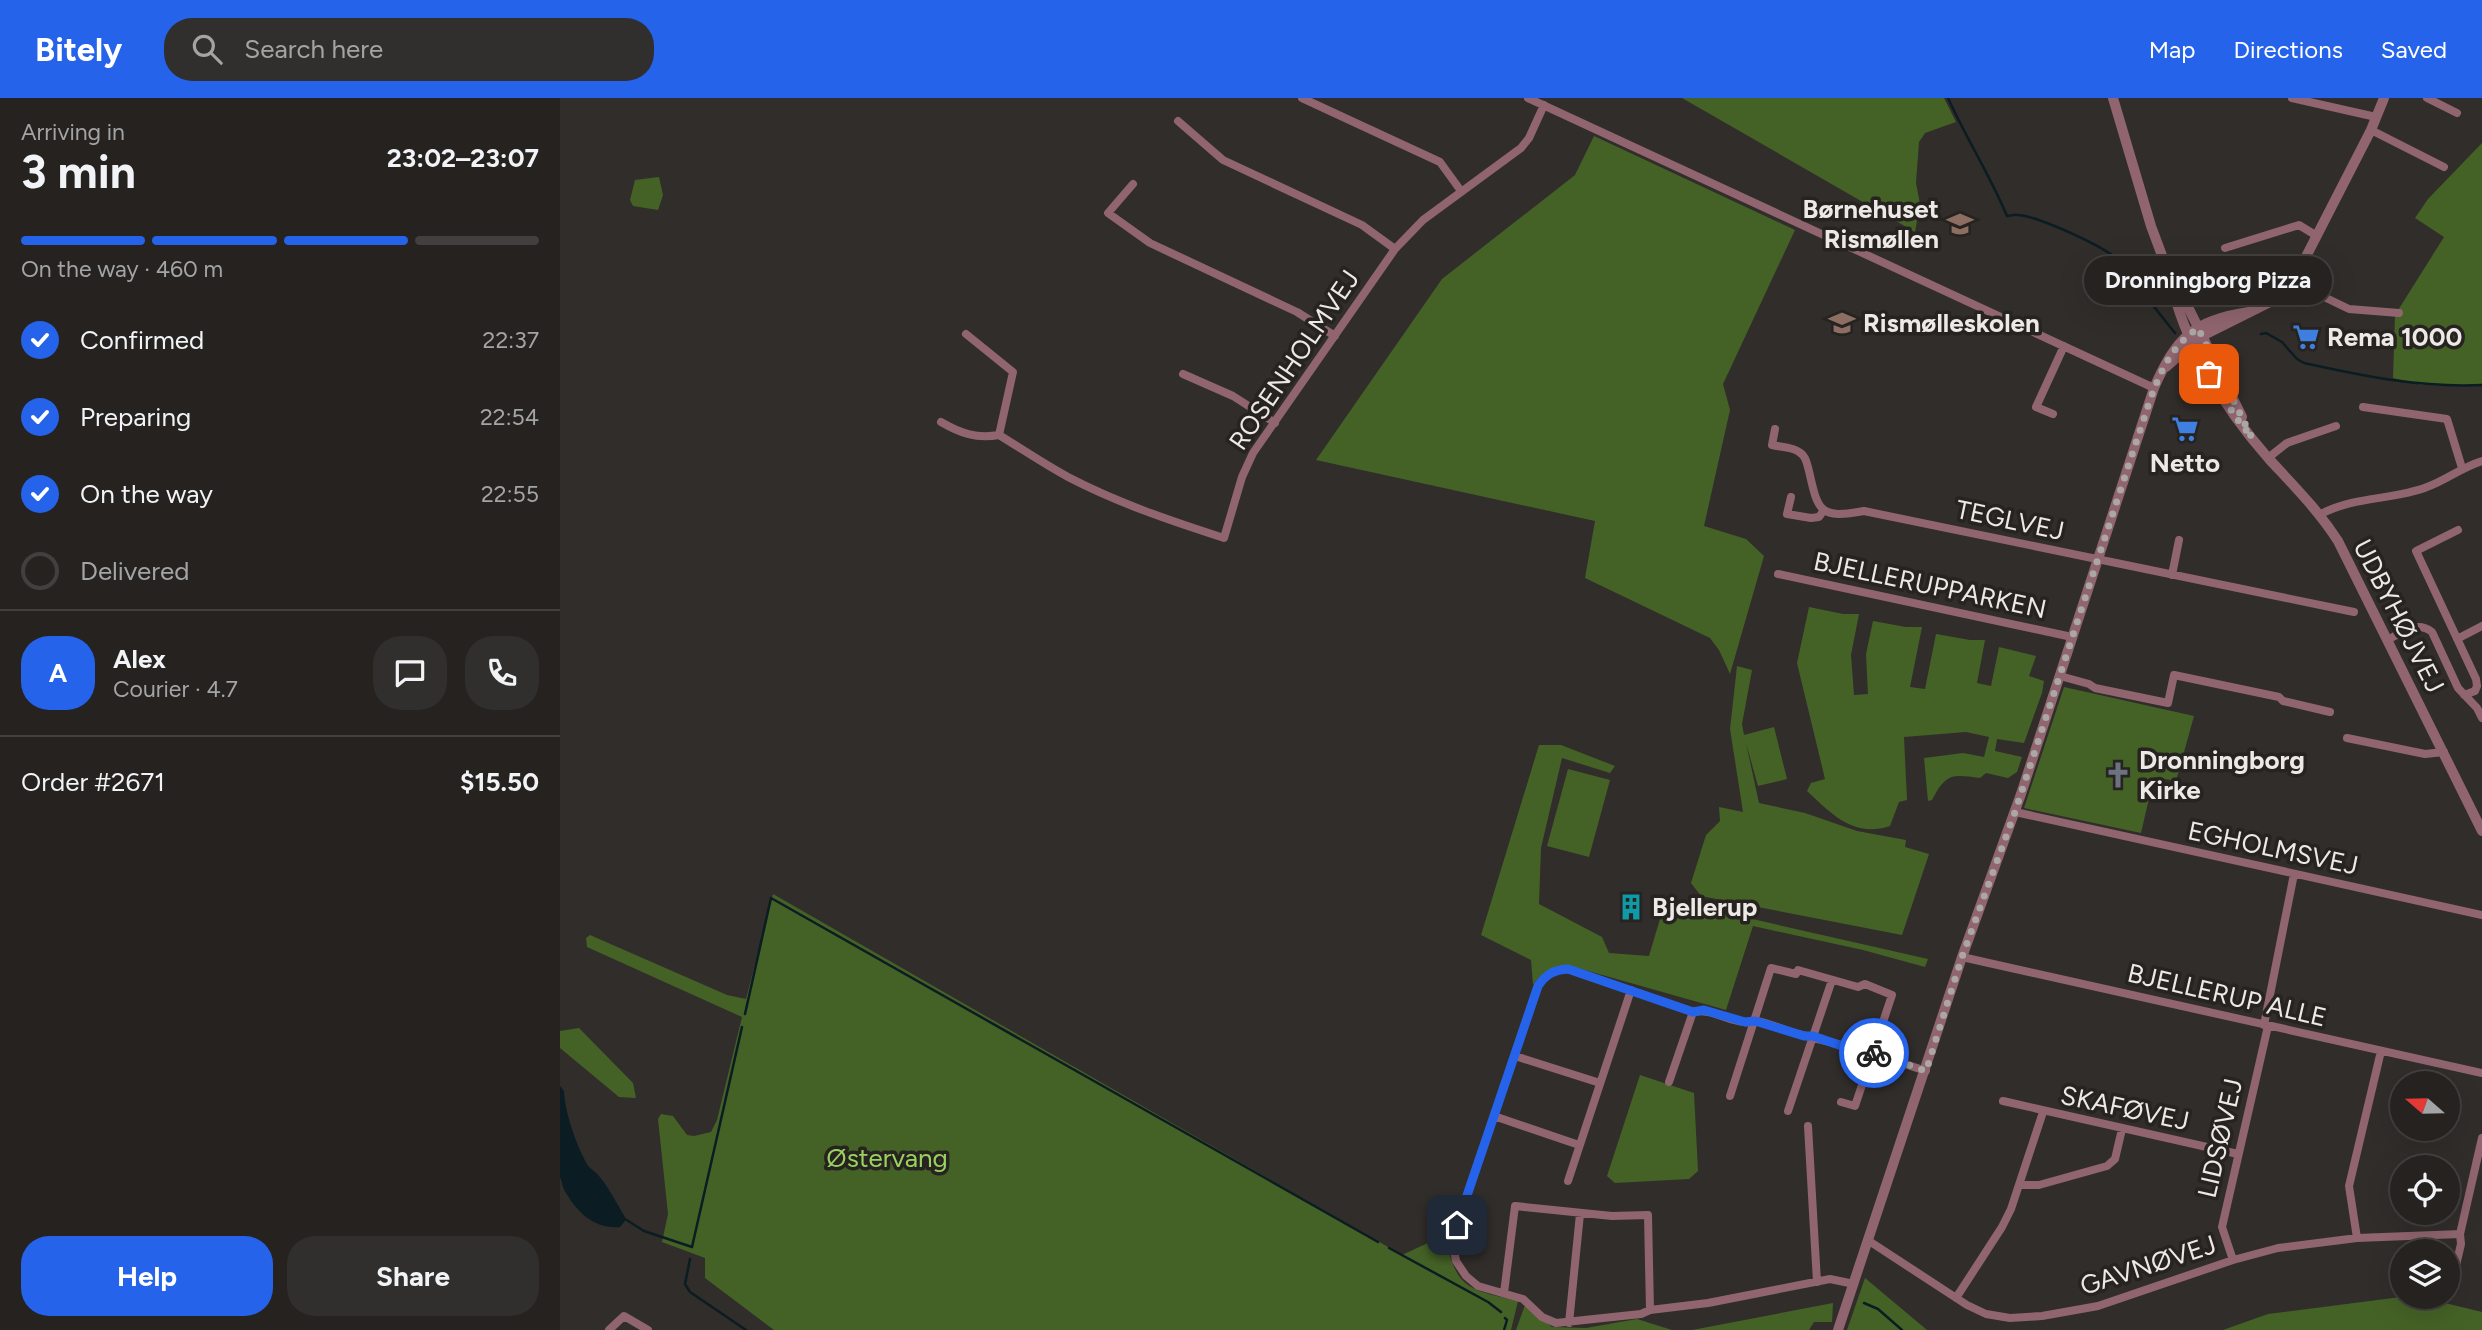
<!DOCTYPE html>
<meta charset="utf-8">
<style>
:root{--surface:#252220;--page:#312f2d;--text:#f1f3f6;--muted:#a3a4a5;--line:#423f3e;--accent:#2563eb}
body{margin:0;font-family:Figtree,sans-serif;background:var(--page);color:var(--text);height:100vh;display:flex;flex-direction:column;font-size:26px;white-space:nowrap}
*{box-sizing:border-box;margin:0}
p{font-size:23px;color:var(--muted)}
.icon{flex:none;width:38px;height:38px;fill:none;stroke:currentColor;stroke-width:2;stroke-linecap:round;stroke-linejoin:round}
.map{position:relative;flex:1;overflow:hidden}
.sheet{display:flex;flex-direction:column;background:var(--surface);width:560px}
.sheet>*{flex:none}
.needle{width:46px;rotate:290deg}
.fabs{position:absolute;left:1830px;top:973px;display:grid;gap:14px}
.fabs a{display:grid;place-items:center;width:70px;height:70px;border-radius:50%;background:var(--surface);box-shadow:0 7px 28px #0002,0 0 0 2px var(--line);font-size:35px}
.pin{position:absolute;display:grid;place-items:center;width:60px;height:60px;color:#fff;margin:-30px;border-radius:14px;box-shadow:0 4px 10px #0006}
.courier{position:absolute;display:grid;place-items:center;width:70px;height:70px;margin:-35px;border:5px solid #2563eb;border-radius:50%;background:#fff;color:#222;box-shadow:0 2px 9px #0007}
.bubble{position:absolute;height:49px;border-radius:24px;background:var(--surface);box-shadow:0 7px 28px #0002,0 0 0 2px var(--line);font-size:23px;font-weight:700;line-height:49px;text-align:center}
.head em{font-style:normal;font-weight:700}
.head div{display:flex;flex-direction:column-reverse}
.head{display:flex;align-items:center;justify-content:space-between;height:119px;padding:0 21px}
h1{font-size:46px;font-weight:700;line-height:52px}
.bar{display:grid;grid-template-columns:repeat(4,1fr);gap:10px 7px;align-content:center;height:84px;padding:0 21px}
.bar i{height:9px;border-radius:5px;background:var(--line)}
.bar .selected{background:var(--accent)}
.bar p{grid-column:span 4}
.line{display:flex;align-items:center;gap:18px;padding:0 21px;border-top:2px solid var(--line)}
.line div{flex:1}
.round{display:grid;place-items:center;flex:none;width:74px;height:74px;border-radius:28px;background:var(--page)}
ol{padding:0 21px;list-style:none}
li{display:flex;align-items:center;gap:21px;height:77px}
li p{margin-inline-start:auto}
li .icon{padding:7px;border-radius:50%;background:var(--accent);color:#fff;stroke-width:4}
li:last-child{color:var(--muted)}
li i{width:38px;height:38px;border:4px solid var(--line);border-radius:50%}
.primary-button{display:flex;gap:14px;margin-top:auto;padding:14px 21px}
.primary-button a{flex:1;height:80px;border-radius:28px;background:var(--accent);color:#fff;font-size:28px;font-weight:700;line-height:80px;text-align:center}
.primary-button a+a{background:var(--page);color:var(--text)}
header{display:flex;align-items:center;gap:42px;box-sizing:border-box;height:98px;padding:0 35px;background:var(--accent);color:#fff}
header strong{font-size:33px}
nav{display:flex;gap:38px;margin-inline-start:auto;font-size:24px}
.search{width:490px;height:63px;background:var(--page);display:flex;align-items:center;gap:18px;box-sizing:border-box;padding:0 24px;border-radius:28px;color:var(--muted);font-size:26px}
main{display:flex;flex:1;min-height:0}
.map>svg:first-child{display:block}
.green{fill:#456226}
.water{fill:#0b1d22}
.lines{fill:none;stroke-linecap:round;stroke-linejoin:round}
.stream{stroke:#0b1d22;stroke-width:2.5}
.minor{stroke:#90656f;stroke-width:8}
.tertiary{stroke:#90656f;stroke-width:10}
.done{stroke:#aba7a5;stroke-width:7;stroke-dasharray:0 12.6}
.route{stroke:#2563eb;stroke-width:9}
.labels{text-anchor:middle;stroke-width:7;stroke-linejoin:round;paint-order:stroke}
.poi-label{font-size:26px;font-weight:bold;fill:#ece9e7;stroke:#272320;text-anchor:start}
.street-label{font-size:26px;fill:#ece9e7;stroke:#272320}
.park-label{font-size:26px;fill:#9ad25e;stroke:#272320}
</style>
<header>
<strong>Bitely</strong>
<div class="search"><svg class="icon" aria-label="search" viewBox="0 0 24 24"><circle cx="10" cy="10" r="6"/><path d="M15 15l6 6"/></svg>Search here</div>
<nav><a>Map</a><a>Directions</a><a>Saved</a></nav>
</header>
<main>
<section class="sheet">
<div class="head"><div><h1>3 min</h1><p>Arriving in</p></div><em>23:02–23:07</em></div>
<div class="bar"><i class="selected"></i><i class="selected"></i><i class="selected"></i><i></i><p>On the way · 460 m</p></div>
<ol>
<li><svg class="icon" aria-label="check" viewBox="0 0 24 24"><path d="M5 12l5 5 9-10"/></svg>Confirmed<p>22:37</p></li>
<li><svg class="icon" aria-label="check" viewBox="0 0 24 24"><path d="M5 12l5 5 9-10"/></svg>Preparing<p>22:54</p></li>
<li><svg class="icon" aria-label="check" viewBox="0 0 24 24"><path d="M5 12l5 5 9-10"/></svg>On the way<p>22:55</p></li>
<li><i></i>Delivered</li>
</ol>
<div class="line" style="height:126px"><b class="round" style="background:var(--accent);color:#fff">A</b><div><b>Alex</b><p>Courier · 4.7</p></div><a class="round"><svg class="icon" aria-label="chat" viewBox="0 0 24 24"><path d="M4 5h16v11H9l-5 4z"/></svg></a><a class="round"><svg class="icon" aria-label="phone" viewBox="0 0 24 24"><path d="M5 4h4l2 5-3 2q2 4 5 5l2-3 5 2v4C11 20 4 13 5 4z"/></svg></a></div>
<div class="line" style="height:91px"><div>Order #2671</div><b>$15.50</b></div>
<div class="primary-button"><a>Help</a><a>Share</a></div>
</section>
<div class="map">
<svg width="1922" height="1232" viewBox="0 0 1922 1232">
<rect width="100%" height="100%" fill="#312d2a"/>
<path class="green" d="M 1122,0 L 1384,0 L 1396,24 L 1365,35 L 1359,44 L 1356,85 L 1360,106 L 1355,134 Z
M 1034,38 L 1235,132 L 1163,286 L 1170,312 L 1144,428 L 1186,441 L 1204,458 L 1170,576 L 1159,552 L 1150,540 L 1025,480 L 1035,423 L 756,362 L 882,181 L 1015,77 Z
M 1922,45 L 1922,288 L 1862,287 L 1833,280 L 1835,217 L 1884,139 L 1855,120 L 1868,101 Z
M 99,79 L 103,97 L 98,112 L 73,108 L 70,102 L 75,82 Z
M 1249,509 L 1283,516 L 1299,516 L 1291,557 L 1294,597 L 1308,596 L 1306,556 L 1313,523 L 1346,529 L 1362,529 L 1350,589 L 1365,591 L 1376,536 L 1410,542 L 1425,542 L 1417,585 L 1431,588 L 1439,549 L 1476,558 L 1469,578 L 1484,583 L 1482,595 L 1464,645 L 1437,641 L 1435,653 L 1462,659 L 1457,674 L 1448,680 L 1426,675 L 1420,680 C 1392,676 1386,675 1372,702 L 1368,703 L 1364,660 L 1403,655 L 1424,659 L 1429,639 L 1406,634 L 1344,639 L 1347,702 L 1339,704 L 1330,728 C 1293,740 1272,716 1247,693 L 1251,685 L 1265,681 L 1237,565 Z
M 1177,568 L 1192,572 L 1182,626 L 1184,637 L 1214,629 L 1227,681 L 1198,688 L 1186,645 L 1199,705 L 1245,715 L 1297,733 L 1346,742 L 1345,749 L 1369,756 L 1342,837 L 1141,798 L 1131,785 L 1146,737 L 1160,723 L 1159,709 L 1183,714 L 1170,631 Z
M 1504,589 L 1634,618 L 1616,683 L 1594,679 L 1581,735 L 1464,710 Z
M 979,647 L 1001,647 L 1055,668 L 1050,675 L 1002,660 L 981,750 L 979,806 L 1042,839 L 1049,855 L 1089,858 L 1102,814 L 1091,798 L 1368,861 L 1365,869 L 1303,852 L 1193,828 L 1166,912 L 1007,867 C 991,870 983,873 973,887 L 971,862 L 921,837 Z
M 1008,671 L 1050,682 L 1029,759 L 987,748 Z
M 213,796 L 842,1157 L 885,1137 C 896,1192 908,1191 958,1203 L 951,1232 L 214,1232 L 145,1180 L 145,1160 L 102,1144 L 108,1116 L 98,1021 L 101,1016 L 113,1018 L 127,1037 L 134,1038 L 151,1034 L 157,1022 L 182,919 L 27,849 L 26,840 L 30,837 L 167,897 L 186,901 Z
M 19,930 L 73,985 L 76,1000 L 59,999 L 0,950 L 0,933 Z
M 1080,977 L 1134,995 L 1138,1073 L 1129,1081 L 1055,1085 L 1047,1078 Z
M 1305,1180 L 1367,1232 L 1287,1232 Z
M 1841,1199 L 1885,1205 L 1922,1214 L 1922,1232 L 1663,1232 L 1708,1216 Z
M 1273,1205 L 1272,1224 L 1254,1224 L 1249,1232 L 1132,1232 Z
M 965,1207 L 992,1229 L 1026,1230 L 1077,1221 L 1112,1232 L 956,1232 Z"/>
<path class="water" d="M 0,988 L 4,993 C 5,1015 16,1046 27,1066 C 30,1071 35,1073 39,1078 C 48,1088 57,1106 65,1119 L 65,1123 L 60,1129 C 34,1131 18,1115 6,1095 C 3,1091 2,1084 0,1079 Z"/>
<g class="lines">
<path class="stream" d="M 1388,0 C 1406,40 1430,77 1447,118 C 1451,118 1454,116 1458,117 C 1476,117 1554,152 1563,167
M 1571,180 L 1615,235
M 1701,236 L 1706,235 L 1722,244 L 1737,261 L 1744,265 C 1803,278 1861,290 1922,287
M 185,916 L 211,800 L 818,1144
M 65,1121 L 84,1133 L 132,1149 L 182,929
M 829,1150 L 928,1204 L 941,1214
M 130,1161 L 125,1186 L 130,1194 L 186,1232
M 1304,1205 L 1318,1211 L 1342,1232
M 944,1232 L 947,1222 L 945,1220"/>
<path class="minor" d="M 742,0 L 880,64 L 901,93
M 968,0 L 1594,290
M 1732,0 L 1816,19
M 1867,0 L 1897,15
M 618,23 L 663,62 L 802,127 L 835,151
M 1811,32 L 1884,69
M 573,86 L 548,115 L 590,145 L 737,214 L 775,238
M 1665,150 L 1739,127 L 1757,138
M 1733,184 L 1789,211 L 1839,215
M 406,236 L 453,274 L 439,337
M 623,276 L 673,298 L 715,325
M 1803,309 L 1887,321 L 1902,370
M 1493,316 L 1476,309 L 1504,248
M 381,324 C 400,335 416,341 439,337 C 462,351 484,366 508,379 C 558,405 611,423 664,440 L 682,379 L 693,355 L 835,151 L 863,122 L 961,50 L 969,40 L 984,7
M 1215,331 L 1212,347 C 1220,349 1233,349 1239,354 C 1246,358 1247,366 1249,373 C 1258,414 1260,421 1304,413 L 1794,514
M 1708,360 L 1727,345 L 1776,328
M 1231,399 L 1227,416 L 1251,420 L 1259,419 L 1264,412
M 1761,416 C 1795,398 1834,402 1867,389 C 1887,382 1900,370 1922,363
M 1898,432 L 1856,453 L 1916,581 L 1917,588 L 1915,593 L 1904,597
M 1218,476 L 1512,539
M 1612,477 L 1619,442
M 1897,541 L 1922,528
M 1827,542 C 1843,534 1857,522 1872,534 L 1898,590 L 1917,610 L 1922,620
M 1500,578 L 1529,586 L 1535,590 L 1608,605 L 1614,577 L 1719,599 L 1723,603 L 1770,614
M 1787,640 L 1865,656 L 1884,654
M 1455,714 L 1922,817
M 1402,859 L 1922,975
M 1704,927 L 1734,776
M 955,958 L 1040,985
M 1109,984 L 1133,914
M 1170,998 L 1211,870 L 1236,876 L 1238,872 L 1298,889 L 1305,886 L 1332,897 L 1295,1008 L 1281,1004
M 1443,1003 L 1678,1056
M 1228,1013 L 1272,882
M 934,1018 L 1019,1047
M 1248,1028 L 1257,1184
M 1008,1083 L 1071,892
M 1460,1087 L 1479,1087 L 1547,1068 L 1555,1061 L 1562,1031
M 1797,1140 L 1789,1088 L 1821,953
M 1309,1143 L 1407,1207 L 1426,1216 L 1450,1220 L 1482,1218 L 1538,1208 L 1673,1162 L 1718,1150 L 1797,1140 L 1900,1136 L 1922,1040
M 1673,1162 L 1662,1129 L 1708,928
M 1894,1176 L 1901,1146 L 1900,1136
M 1294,1186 L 1270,1181 L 1148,1205 L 1090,1212 L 1081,1216 L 996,1225 L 982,1219 L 963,1201 L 918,1188 L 906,1178 L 896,1163 L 893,1146 L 897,1127 L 978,888 C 986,876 993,872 1008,871 L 1133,914 C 1152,910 1166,923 1185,924 C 1189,925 1192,923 1196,923 C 1211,925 1227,934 1242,937 C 1284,947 1325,959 1366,973
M 944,1195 L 955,1108 L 1052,1118 L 1088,1117 L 1090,1212
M 1396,1200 L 1442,1129 L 1451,1111 L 1483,1014
M 1009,1225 L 1020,1116
M 49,1232 L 64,1218 L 88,1232"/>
<path class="tertiary" d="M 1553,0 L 1591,128 L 1610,179 L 1629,211 L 1682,319
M 1610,179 C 1623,245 1665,311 1709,361 C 1734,388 1758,412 1778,443 L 1922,733
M 1606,269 L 1642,238 L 1718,200 L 1733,184 L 1811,32 L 1824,0
M 1278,1232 L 1402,859 L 1461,696 L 1594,290 C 1616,240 1633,222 1689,214"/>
</g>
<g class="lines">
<path class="done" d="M 1314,955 L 1366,973 L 1402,859 L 1455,714 L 1590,302 C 1601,272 1611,249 1638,230 L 1692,340 L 1675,318 L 1649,276"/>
<path class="route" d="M 897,1127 L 978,888 C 986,876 994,872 1008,871 L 1133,914 L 1144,912 L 1185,924 L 1195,923 L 1244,938 L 1253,938 L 1302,955 L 1314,955"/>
</g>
<defs>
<g id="school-bare" transform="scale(2.1)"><path d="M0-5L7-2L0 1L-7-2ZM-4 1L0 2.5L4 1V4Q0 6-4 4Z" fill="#8d6e63" stroke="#272320" stroke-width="2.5" paint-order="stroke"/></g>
<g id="supermarket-bare" transform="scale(2.1)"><path d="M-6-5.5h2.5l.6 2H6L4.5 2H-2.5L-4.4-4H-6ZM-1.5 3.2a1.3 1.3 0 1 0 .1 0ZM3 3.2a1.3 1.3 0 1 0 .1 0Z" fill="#3f7fe0" stroke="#272320" stroke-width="2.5" paint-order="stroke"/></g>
<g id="church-bare" transform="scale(2.1)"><path d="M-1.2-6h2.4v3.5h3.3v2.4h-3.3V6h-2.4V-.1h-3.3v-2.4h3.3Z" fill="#6b7280" stroke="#272320" stroke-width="2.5" paint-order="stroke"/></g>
<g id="building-bare" transform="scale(2.1)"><path d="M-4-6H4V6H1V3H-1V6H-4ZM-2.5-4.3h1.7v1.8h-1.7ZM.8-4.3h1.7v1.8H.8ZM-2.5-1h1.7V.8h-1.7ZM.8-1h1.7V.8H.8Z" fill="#0f9aa8" stroke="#272320" stroke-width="2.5" paint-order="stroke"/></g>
</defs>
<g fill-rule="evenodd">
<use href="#school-bare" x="1400" y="126"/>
<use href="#school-bare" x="1282" y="225"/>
<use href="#supermarket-bare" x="1746" y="239"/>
<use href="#supermarket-bare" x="1625" y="331"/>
<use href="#church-bare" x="1558" y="677"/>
<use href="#building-bare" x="1071" y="809"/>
</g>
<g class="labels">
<g class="poi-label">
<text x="1379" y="120" text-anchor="end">Børnehuset<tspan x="1379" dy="30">Rismøllen</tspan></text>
<text x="1303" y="234">Rismølleskolen</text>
<text x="1767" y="248">Rema 1000</text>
<text x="1625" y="374" text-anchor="middle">Netto</text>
<text x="1579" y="671">Dronningborg<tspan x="1579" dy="30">Kirke</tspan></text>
<text x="1092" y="818">Bjellerup</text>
</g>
<g class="street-label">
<text transform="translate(734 262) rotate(-56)" y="9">ROSENHOLMVEJ</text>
<text transform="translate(1450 422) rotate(12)" y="9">TEGLVEJ</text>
<text transform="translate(1370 487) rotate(12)" y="9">BJELLERUPPARKEN</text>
<text transform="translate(1839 518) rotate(63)" y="9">UDBYHØJVEJ</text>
<text transform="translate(1713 750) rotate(12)" y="9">EGHOLMSVEJ</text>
<text transform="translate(1667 897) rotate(13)" y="9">BJELLERUP ALLE</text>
<text transform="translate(1565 1010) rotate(12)" y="9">SKAFØVEJ</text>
<text transform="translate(1660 1040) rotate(-77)" y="9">LIDSØVEJ</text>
<text transform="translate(1588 1167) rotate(-18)" y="9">GAVNØVEJ</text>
</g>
<g class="park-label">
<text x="327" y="1069">Østervang</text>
</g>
</g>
</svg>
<div class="fabs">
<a><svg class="needle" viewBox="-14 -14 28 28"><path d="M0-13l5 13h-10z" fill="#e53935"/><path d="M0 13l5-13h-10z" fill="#a3a4a5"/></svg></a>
<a><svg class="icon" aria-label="locate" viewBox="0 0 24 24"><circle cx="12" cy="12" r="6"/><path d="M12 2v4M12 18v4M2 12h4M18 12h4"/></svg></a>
<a><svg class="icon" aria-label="layers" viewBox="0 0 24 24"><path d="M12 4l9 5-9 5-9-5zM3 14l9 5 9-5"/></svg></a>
</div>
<div class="pin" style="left:1649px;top:276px;background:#ea580c"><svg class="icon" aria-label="bag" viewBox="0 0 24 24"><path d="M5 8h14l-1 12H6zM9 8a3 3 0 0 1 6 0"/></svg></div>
<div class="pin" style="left:897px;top:1127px;background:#1f2937"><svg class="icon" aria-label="home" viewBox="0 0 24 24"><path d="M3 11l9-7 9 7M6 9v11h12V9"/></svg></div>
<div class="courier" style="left:1314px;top:955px"><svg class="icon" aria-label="bike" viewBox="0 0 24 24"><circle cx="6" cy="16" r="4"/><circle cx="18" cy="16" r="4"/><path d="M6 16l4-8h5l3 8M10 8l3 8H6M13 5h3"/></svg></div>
<div class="bubble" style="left:1524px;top:158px;width:248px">Dronningborg Pizza</div>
</div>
</main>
